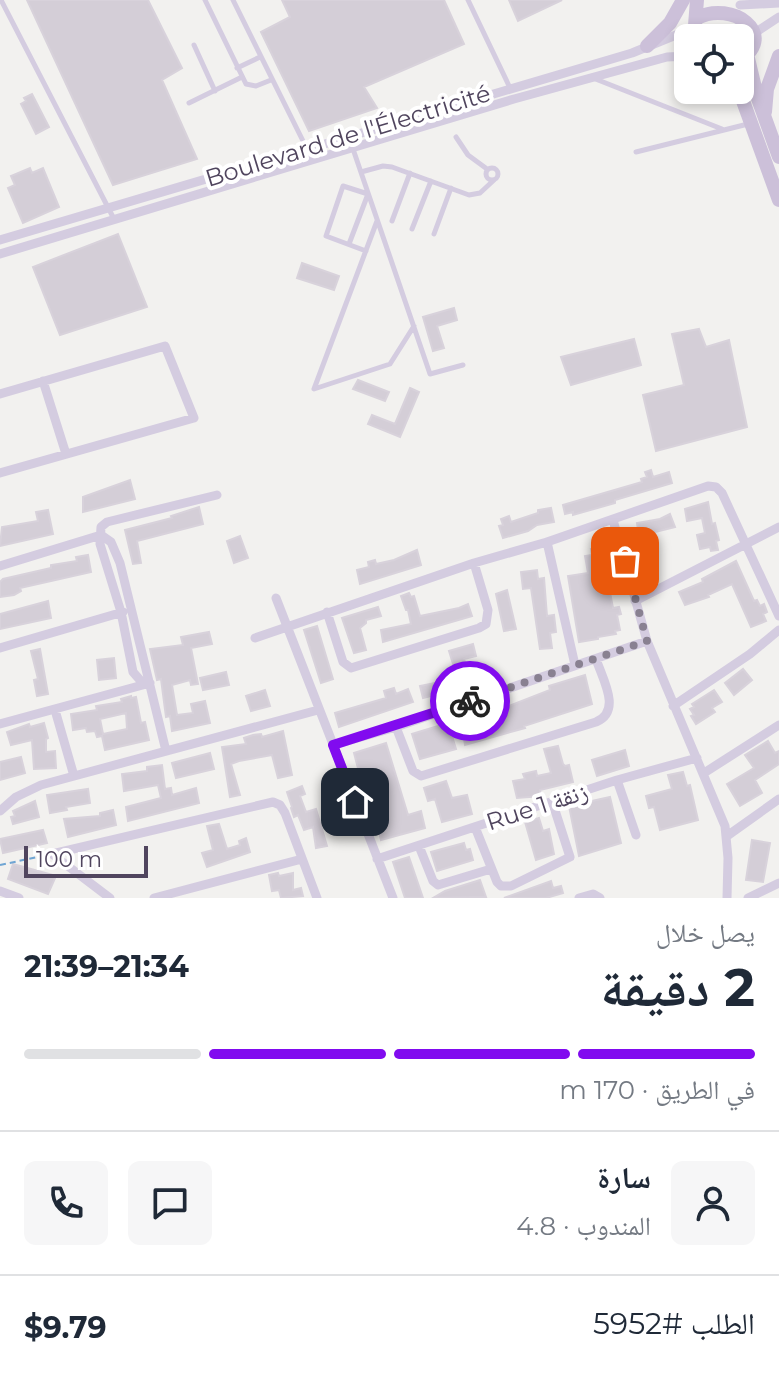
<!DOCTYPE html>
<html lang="ar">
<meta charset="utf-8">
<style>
:root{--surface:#fff;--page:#f6f6f7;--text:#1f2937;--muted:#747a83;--line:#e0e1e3;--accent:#810bef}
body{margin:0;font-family:Montserrat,"Noto Naskh Arabic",sans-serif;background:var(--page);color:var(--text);direction:rtl;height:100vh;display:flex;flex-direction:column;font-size:30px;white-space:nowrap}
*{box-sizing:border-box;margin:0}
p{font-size:26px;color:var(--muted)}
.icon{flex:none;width:44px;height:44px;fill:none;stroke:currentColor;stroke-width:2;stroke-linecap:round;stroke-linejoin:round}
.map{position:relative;height:898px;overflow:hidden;direction:ltr}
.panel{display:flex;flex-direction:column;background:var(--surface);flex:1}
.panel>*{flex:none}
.controls{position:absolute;left:674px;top:24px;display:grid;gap:16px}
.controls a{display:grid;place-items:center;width:80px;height:80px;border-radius:12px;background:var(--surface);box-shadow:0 4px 12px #0003;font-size:40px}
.scale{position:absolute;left:24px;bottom:20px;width:124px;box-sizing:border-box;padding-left:8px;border:4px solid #50455e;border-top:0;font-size:22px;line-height:28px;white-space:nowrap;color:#50455e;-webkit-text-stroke:6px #fff;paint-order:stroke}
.pin{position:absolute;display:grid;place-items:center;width:68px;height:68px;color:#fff;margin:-34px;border-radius:16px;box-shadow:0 4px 12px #0006}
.courier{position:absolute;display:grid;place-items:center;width:80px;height:80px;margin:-40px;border:6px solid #810bef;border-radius:50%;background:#fff;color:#222;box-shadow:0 2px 10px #0007}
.overview em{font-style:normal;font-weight:700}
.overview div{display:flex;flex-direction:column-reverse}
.overview{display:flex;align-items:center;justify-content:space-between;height:136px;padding:0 24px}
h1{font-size:52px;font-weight:700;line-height:60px}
.bar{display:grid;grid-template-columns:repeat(4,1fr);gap:12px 8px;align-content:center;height:96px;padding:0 24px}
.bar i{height:10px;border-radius:6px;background:var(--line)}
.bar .current{background:var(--accent)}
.bar p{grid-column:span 4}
.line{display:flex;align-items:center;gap:20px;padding:0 24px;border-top:2px solid var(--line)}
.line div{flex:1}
.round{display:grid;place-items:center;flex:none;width:84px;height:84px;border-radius:12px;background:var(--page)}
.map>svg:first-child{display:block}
.building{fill:#d4ced7;stroke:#d8d2db;stroke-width:2;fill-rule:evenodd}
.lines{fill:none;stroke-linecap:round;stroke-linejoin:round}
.path{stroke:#6fa5d3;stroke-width:2;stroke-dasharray:6 4;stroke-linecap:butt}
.lane{stroke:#d4cce0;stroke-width:5}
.street{stroke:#d4cce0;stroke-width:9}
.secondary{stroke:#ccc0d9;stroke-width:14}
.done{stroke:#898191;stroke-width:8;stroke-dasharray:0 14.4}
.route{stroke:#810bef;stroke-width:10}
.labels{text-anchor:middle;stroke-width:8;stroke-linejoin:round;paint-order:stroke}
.street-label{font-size:24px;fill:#50455e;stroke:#fff}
</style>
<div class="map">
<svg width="779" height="898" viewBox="0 0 779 898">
<rect width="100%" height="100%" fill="#f2f1ef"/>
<path class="building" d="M 27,0 L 148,0 L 182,68 L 162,80 L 197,159 L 113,185 Z
M 282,0 L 444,0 L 464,44 L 364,87 L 377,108 L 309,131 L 261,32 L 290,17 Z
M 509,0 L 562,0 L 518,21 Z
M 32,94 L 49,127 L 36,134 L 21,104 L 26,101 L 24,98 Z
M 30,168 L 32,173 L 43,168 L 59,207 L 23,223 L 8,188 L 15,185 L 11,176 Z
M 118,234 L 147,307 L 60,335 L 33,267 Z
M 302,263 L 339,276 L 334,290 L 297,278 Z
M 454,308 L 457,320 L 437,326 L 444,348 L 433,351 L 423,317 Z
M 699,329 L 706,347 L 729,340 L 747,427 L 656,451 L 643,395 L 684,385 L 672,334 Z
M 634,339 L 641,365 L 571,385 L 561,357 Z
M 358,380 L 389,392 L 385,401 L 353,389 Z
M 410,388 L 419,392 L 400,437 L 368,424 L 372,415 L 395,424 Z
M 651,470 L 653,477 L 669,472 L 672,483 L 615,500 L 615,503 L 573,515 L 573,512 L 565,514 L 563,505 L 642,482 L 641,479 L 647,477 L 645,472 Z
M 130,480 L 135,499 L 83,512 L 83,497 Z
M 708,502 L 712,524 L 715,523 L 719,540 L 716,541 L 718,550 L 711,551 L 710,547 L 700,549 L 697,535 L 705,533 L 702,518 L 687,521 L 685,509 Z
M 199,507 L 203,524 L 137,541 L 141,563 L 133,564 L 125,530 L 172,518 L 171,516 Z
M 551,508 L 554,522 L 537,525 L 528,531 L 503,538 L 499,526 L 503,525 L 501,519 L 509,516 L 511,522 L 538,513 L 538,510 Z
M 48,510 L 53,534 L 0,546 L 2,527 L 38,521 L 36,512 Z
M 670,514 L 675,527 L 639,536 L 637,523 L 660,519 Z
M 240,536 L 248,558 L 234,563 L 227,541 Z
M 597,548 L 603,578 L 607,577 L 613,608 L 619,607 L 621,614 L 617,615 L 620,630 L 615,631 L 616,634 L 598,637 L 598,639 L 579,642 L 568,576 L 588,573 L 585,556 L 592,555 L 591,549 Z
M 417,550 L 421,565 L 360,584 L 357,570 L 369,567 L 368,562 L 375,560 L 376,564 L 394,560 Z
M 88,555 L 91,572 L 20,588 L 21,591 L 14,595 L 0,597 L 0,582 L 3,579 L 51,568 L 51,565 L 77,561 L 76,557 Z
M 736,561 L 754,601 L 757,600 L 760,606 L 764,604 L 767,612 L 763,614 L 766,621 L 751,627 L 732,584 L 708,595 L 709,597 L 685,605 L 679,592 L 703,582 L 702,579 Z
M 537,570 L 538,579 L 544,578 L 547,616 L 554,615 L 556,632 L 550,633 L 552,648 L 540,649 L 531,588 L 523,589 L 521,572 Z
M 507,590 L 516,629 L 504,631 L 496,594 Z
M 409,593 L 411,597 L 414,596 L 420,616 L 459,608 L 468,604 L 472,616 L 383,642 L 381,630 L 411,624 L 408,610 L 406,610 L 401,596 Z
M 48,601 L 51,618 L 0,629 L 0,614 Z
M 378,607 L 381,616 L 366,620 L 366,623 L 360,628 L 366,650 L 354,653 L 342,618 Z
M 317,626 L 333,679 L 321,683 L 304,630 Z
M 209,632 L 212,644 L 191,648 L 198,684 L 191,685 L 190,680 L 172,685 L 177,715 L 193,713 L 191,704 L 205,701 L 210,723 L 172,731 L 170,716 L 166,717 L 161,679 L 157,680 L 150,649 L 183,645 L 181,637 Z
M 473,644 L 476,656 L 464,659 L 466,665 L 454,667 L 449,651 Z
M 40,649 L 48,694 L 37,696 L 34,680 L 38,679 L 31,651 Z
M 114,658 L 116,678 L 99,680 L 97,660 Z
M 743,669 L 752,680 L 734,695 L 725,683 Z
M 226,672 L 229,685 L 203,690 L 200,678 Z
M 585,675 L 592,704 L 524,726 L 525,728 L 465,745 L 461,719 L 466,718 L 465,713 L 506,707 L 550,690 L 549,686 Z
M 470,676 L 472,681 L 468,683 L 469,686 L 423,698 L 420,686 Z
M 394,688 L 396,694 L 408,689 L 413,702 L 339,727 L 335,713 L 386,698 L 384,691 Z
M 265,690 L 270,706 L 251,711 L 246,696 Z
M 714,690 L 722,702 L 712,708 L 715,712 L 696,724 L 691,716 L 694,715 L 690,709 L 694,707 L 692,704 Z
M 131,696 L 131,698 L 136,697 L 141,723 L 145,722 L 149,740 L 105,750 L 102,736 L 97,737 L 95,731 L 87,732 L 86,728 L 73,730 L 71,714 L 97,710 L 96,706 L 122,702 L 121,699 ZM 126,713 L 127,729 L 103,734 L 100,719 Z
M 44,723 L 48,738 L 46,739 L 46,752 L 55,751 L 56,768 L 34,769 L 32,740 L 11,745 L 7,732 L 29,724 L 30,727 Z
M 448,723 L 456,749 L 420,759 L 412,734 Z
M 283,731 L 292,775 L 278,778 L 272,755 L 239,761 L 231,764 L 240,795 L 230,797 L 222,747 L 246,744 L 244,738 L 253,735 L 261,734 L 262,737 Z
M 768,741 L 775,753 L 779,751 L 779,764 L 755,780 L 762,793 L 740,806 L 727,784 L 754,768 L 745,755 Z
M 386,743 L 408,815 L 421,811 L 425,828 L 381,840 L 375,817 L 371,818 L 354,753 Z
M 558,746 L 563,764 L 565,766 L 569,765 L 573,782 L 540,790 L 541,796 L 517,798 L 513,781 L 525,779 L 523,774 L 536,771 L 537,776 L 551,773 L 544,749 Z
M 625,750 L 629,766 L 597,776 L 592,760 Z
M 210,753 L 214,769 L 176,778 L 172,763 Z
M 21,757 L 25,773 L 0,780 L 0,762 Z
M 162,765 L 165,789 L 171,788 L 172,795 L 196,788 L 199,803 L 128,821 L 126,807 L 161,798 L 158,785 L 124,791 L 122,774 L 147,771 L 147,767 Z
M 683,772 L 687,786 L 690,785 L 698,820 L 660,830 L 654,807 L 649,808 L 646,796 L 672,789 L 668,775 Z
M 446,781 L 452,798 L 467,795 L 472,814 L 442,822 L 435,799 L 428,801 L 424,788 Z
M 302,786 L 305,794 L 300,796 L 306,812 L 316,809 L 327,846 L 316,848 L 313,827 L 304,830 L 298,815 L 294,817 L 291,808 L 292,807 L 287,792 Z
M 88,789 L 90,803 L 66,807 L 67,810 L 50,813 L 47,795 Z
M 610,797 L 621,843 L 579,856 L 569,806 Z
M 35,801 L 39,817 L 13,824 L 11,817 L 15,816 L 13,811 Z
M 113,810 L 116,825 L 68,837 L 64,819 L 100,816 L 100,813 Z
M 539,818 L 543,831 L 549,829 L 554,854 L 536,860 L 525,822 Z
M 219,824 L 227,849 L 240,845 L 239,841 L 246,838 L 250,852 L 207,867 L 202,853 L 213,850 L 207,826 Z
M 43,830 L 47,843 L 3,853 L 0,839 Z
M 752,840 L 770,843 L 763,882 L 746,880 Z
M 464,843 L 466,850 L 470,849 L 473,860 L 437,871 L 431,852 Z
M 409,857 L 423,898 L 405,898 L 393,862 Z
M 13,864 L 56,876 L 48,894 L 8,879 Z
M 278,873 L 279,876 L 293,873 L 293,890 L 301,888 L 303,896 L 281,898 L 279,890 L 272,891 L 269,875 Z
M 480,880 L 486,897 L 433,898 L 445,891 Z
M 551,881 L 553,888 L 561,886 L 563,893 L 546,898 L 504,898 Z"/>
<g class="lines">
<path class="path" d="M 0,865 L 42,856"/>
<path class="lane" d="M 1,0 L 114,219
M 205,0 L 246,84 L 256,86 L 271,80
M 233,0 L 307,149 L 311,161
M 468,0 L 511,90
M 194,45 L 215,91
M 237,68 L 260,57
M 593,78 L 722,129
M 189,103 L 242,77
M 456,137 L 468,155 L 487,169
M 353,149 L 430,374 L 463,365
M 636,152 L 748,124
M486 174a6 6 0 1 1 12 0a6 6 0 1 1-12 0Z
M 361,172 L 383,166 L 392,167 L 469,195 L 480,193 L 494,180
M 377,221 L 314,389 L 390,364 L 414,326
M 392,221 L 410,173
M 412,229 L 431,181
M 434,234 L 451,188
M 349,244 L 368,194 L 343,186 L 326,236 L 366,251"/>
<path class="street" d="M 740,5 L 779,3
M 756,32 L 779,17
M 0,240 L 632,53 L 693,28
M 0,254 L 514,99 L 667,57 L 688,56
M 43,381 L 66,454
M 0,394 L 165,346 L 194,418 L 0,473
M 613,520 L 647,641 L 725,826 L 728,858 L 727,898
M 101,535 L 111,542 L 120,563 L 166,751
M 547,542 L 575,665
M 0,566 L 101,535
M 276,598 L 393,898
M 635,601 L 779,527
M 327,612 L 343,662 L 351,668 L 479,628 L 486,624 L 488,610 L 474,563
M 255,638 L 474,563 L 547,542 L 708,486 L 716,487 L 722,493 L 779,616
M 0,648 L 123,612
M 150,683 L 140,680 L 133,672 L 121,612 L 100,544 L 101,527 L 107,522 L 217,495
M 673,706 L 750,654 L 779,630
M 55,710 L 74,776
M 0,724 L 150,683
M 396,727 L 413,771 L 421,776 L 596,722 C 622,711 603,680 596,659
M 333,745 L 396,727 L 647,641
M 704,773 L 779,725
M 617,780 L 636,835
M 0,811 L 16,797 L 41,785 L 318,710
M 475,827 L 497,882 L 501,886 L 511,886 L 570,857 L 552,801
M 727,836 L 779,799
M 419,846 L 433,881 L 438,885 L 491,869
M 377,859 L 617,780 L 697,758
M 0,891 L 19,898
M 110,898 L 52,854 L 273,802 L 280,805 L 285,813 L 317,898
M 154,898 L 302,859
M 579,898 L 593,894 L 600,898
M 748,898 L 779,883"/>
<path class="secondary" d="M 697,18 C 732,0 779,34 740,60
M 694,38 L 697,0
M 647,46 L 670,23 L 683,0
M 747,54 L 757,96 L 779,157
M 739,90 L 779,200
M 765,112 L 767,89 L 779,56"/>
</g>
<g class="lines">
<path class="done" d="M 470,701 L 647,641 L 625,561"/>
<path class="route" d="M 355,802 L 333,745 L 470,701"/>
</g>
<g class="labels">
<g class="street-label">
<text transform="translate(348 136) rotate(-17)" y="8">Boulevard de l'Électricité</text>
<text transform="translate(537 807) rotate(-18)" y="8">Rue 1 زنقة</text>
</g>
</g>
</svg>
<div class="controls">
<a><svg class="icon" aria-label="locate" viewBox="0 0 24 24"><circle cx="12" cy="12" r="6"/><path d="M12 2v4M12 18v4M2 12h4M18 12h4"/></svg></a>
</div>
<div class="scale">100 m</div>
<div class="pin" style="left:625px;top:561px;background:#ea580c"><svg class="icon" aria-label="bag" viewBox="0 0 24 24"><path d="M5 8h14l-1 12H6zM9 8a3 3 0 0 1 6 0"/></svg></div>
<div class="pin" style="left:355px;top:802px;background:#1f2937"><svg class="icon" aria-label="home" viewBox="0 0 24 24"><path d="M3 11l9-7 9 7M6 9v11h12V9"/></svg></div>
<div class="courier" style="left:470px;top:701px"><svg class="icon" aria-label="bike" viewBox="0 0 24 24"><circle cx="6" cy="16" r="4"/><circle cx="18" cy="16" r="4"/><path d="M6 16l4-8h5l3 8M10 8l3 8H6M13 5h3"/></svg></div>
</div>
<section class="panel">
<div class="overview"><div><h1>2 دقيقة</h1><p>يصل خلال</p></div><em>21:34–21:39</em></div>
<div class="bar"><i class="current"></i><i class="current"></i><i class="current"></i><i></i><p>في الطريق · 170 m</p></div>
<div class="line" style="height:144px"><a class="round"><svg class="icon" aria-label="person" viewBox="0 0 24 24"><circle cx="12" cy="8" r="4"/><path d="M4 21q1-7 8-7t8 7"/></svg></a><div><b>سارة</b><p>المندوب · 4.8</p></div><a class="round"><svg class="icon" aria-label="chat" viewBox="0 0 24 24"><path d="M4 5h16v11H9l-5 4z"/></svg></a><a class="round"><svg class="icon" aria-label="phone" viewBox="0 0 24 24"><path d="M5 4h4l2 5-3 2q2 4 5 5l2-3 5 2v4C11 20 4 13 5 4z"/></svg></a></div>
<div class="line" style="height:104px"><div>الطلب #5952</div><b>$9.79</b></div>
</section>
